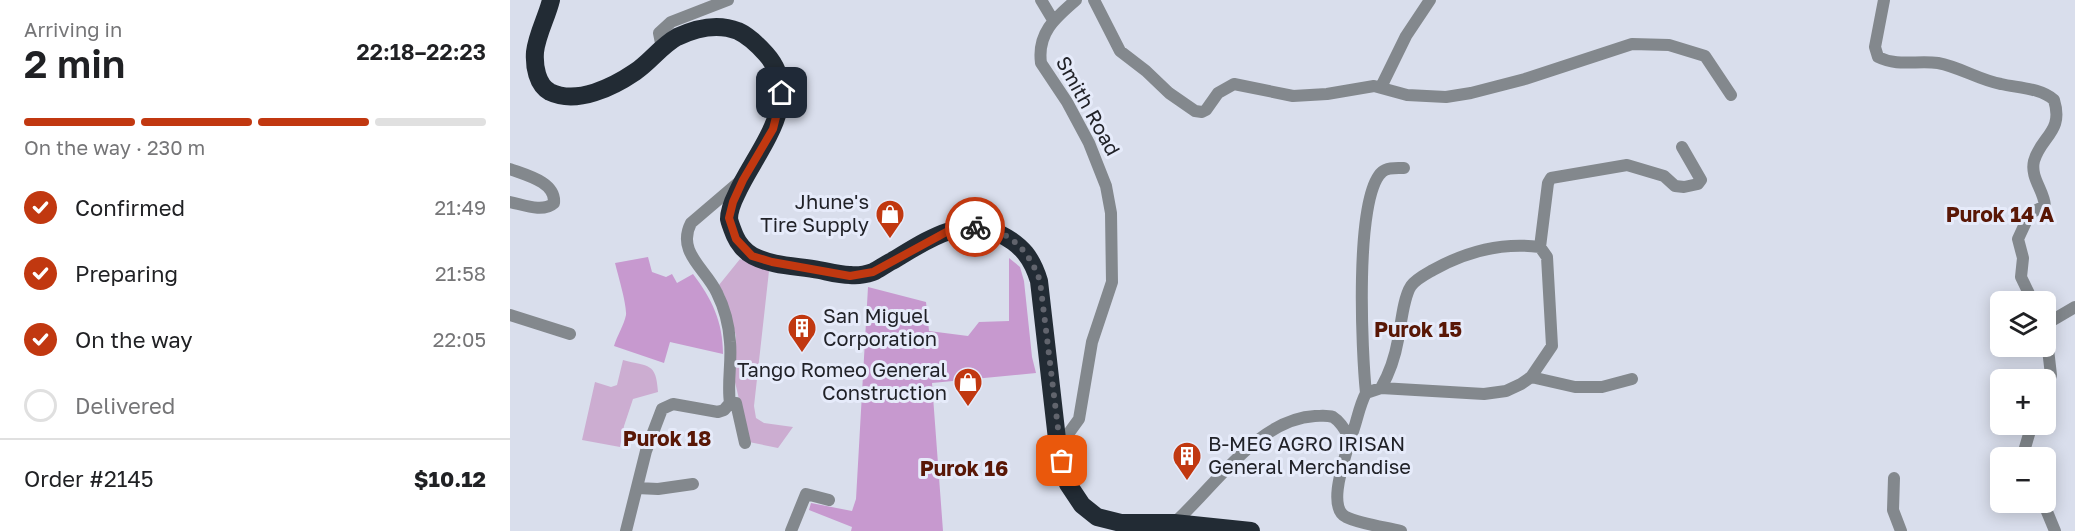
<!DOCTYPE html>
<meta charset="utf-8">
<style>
:root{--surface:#fff;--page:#f6f6f6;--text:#202124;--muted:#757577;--line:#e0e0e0;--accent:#c13810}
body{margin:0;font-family:"Golos Text",sans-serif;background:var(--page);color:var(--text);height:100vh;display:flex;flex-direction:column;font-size:22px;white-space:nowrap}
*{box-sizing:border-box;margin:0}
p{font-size:20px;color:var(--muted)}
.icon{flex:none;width:33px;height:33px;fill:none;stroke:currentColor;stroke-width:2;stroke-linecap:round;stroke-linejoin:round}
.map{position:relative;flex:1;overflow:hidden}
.side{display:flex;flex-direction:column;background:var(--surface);width:510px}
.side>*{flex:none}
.buttons{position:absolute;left:1480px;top:291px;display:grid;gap:12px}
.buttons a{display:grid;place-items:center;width:66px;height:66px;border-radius:9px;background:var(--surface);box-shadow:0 3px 15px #0003;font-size:30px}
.pin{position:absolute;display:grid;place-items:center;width:51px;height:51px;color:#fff;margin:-26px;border-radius:12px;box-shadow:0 3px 9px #0006}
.courier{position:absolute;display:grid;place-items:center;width:60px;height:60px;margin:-30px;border:4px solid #c13810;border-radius:50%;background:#fff;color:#222;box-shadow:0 2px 8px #0007}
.overview em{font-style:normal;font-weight:600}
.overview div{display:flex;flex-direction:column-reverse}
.overview{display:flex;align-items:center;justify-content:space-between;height:102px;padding:0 24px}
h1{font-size:39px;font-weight:600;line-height:45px}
.bar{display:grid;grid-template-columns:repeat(4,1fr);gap:9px 6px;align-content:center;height:72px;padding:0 24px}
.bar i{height:8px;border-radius:4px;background:var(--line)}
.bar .selected{background:var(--accent)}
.bar p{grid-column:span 4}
.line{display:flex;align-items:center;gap:15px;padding:0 24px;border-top:2px solid var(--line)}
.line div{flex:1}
ol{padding:0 24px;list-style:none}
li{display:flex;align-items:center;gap:18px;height:66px}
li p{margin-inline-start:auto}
li .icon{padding:6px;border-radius:50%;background:var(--accent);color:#fff;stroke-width:4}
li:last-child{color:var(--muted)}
li i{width:33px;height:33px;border:3px solid var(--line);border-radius:50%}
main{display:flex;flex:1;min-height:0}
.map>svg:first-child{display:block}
.green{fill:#ccadd1}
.forest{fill:#c799cf}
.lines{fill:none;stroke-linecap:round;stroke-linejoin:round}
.street{stroke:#83888d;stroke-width:12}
.highway{stroke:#222b34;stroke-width:18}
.done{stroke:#61646d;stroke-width:6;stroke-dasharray:0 10.8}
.route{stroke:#c13810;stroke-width:8}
.labels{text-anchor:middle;stroke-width:6;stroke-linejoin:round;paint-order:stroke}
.street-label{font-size:20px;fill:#212228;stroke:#e6ebfa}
.poi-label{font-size:20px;fill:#212228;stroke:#e6ebfa;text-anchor:end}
.neighbourhood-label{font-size:21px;font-weight:bold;fill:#591706;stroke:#e6ebfa}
</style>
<main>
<section class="side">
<div class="overview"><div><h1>2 min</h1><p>Arriving in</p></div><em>22:18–22:23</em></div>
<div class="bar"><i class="selected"></i><i class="selected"></i><i class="selected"></i><i></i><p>On the way · 230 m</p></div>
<ol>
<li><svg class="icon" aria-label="check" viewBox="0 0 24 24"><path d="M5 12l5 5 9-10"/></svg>Confirmed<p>21:49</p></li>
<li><svg class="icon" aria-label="check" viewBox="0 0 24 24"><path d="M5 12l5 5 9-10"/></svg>Preparing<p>21:58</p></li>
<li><svg class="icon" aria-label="check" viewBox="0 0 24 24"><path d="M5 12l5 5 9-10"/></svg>On the way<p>22:05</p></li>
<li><i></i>Delivered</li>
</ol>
<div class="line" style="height:78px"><div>Order #2145</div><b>$10.12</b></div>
</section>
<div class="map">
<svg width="1565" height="531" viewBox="0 0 1565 531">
<rect width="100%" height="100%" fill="#d9deec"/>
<path class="green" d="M 230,259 L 259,271 L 244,406 L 246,418 L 254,423 L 283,427 L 268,448 L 239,442 L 225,382 L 226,336 L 214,294 L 209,285 Z
M 113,360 C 139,367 146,362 148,392 L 123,399 L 114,426 L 110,447 L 72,440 L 85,382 L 101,387 L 107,385 Z"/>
<path class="forest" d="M 138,257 L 142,272 L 156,277 L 162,274 L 167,283 L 183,274 C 202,299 213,322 213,354 L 160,342 L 154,363 L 104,346 C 107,336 114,325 116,315 C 117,305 108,275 105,263 Z
M 499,258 L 510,267 L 514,281 L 522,357 L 526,373 L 422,383 L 433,531 L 341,531 L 342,527 L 299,510 L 301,503 L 342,511 L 346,499 L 358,287 L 416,302 L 419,331 L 458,336 L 469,322 L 499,321 Z"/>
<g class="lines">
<path class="street" d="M 531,0 L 543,20
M 584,0 L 610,51 L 636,71 L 659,93 L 685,111 L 692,112 L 696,110 L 708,93 L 724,84 L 783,96 L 817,94 L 864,86 L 897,95 L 936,97 L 961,93 L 1015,79 L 1122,44 L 1159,45 L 1195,56 L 1221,95
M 1374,0 L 1365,47 L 1368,57 C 1388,67 1407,60 1428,63 C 1450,67 1469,80 1491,84 C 1508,88 1531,88 1544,100 C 1554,132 1531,136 1524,161 C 1520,178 1534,190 1535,206 L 1520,213 L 1508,239 L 1513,258 L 1511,277 L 1523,302
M 152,48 L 149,33 L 161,22 L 218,0
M 871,87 L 896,36 L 920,0
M 0,169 C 16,175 46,182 44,203 C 33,213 14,205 0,202
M 0,315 L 60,334
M 1536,324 L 1565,307
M 1536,332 L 1541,375 L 1536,390
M 1021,377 L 1065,387 L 1092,387 L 1122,379
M 871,388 C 879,374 885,357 888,340 C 891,326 893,298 901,286 C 906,279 916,274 923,270 C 957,251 992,242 1030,247
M 856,393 L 871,388 L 974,394 L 996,391 L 1011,384 L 1021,377 L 1042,346 L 1037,257 L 1030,247 L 1038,183 L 1041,178 L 1117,165 L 1154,176 L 1165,186 L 1174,187 L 1188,184 L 1191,180 L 1172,147
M 220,403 L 226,403 L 235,443
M 840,439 C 847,424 848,408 856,393 C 852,355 844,197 872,172 C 877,167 887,168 894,168
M 548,448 L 569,419 L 582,342 L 602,282 L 601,213 L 596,186 L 579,143 L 557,102 L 531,63 C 527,33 545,18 566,0
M 1512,458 L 1522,424
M 1384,478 L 1383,510 L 1391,531
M 127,488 L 148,489 L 183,484
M 1533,502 L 1545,531
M 664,523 C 704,488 747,419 805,416 C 811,416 817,415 823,417 C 831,422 836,431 840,439 C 836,456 816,507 836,517 C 851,524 874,527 891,531
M 116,531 L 136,451 L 152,409 L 163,404 L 208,412 L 214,410 L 220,403 C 217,383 222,362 220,342 C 219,326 214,307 207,293 C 196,269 166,252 181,223 L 229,182
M 281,531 L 296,494 L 319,500"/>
<path class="highway" d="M 41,0 C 37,17 27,34 25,52 C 24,66 27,85 40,92 C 67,105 103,87 125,72 C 140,62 151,46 167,37 C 186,28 208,23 228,31 C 239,36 248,45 256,54 C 296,99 246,151 227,193 C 223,201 219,211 219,219 C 220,224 223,231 225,236 C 228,243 235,252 243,256 C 262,266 288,266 309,270 C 319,272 330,275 340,275 C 347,276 357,274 363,272 C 369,269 376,264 382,261 C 416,241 451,215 490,234 C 512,245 522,258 529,281 L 548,448 L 558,484 L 572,505 L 587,517 L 611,523 L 664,523 L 741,531"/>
</g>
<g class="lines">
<path class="done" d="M 465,227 C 499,229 519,250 530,281 L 552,461"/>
<path class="route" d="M 272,93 L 263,129 L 233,180 L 223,202 L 219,218 L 226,239 L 242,256 L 262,262 L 340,276 L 363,272 L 440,230 L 465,227"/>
</g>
<defs>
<g id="shop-pin" transform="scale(1.5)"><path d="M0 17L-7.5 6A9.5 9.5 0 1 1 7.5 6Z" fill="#c13810" stroke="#e6ebfa"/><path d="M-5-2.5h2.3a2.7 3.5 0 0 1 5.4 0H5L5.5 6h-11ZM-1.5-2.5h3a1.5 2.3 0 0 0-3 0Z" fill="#fff"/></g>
<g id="building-pin" transform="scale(1.5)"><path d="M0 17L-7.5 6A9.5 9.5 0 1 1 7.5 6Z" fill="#c13810" stroke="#e6ebfa"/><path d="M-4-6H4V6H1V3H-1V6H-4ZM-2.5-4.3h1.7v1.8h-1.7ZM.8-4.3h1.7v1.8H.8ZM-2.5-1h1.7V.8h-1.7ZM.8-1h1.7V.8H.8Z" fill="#fff"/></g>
</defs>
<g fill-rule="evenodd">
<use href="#shop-pin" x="380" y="214"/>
<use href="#building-pin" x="292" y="328"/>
<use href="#shop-pin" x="458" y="382"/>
<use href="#building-pin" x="677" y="456"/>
</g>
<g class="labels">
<g class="street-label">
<text transform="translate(578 106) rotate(61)" y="7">Smith Road</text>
</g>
<g class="poi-label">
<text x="359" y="209">Jhune's<tspan x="359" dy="23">Tire Supply</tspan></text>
<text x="313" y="323" text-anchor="start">San Miguel<tspan x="313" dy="23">Corporation</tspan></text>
<text x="437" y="377">Tango Romeo General<tspan x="437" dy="23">Construction</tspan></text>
<text x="698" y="451" text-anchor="start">B-MEG AGRO IRISAN<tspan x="698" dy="23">General Merchandise</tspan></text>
</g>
<g class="neighbourhood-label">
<text x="1490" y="222">Purok 14 A</text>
<text x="908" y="337">Purok 15</text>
<text x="157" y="446">Purok 18</text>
<text x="454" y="476">Purok 16</text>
</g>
</g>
</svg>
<div class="buttons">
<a><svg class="icon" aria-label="layers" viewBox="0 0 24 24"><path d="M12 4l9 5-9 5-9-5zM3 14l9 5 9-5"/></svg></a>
<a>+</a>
<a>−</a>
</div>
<div class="pin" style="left:552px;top:461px;background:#ea580c"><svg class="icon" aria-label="bag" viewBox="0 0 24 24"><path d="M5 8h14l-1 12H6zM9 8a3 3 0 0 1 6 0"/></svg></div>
<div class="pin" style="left:272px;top:93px;background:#1f2937"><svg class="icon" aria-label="home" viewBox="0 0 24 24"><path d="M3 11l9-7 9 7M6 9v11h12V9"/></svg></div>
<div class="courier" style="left:465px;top:227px"><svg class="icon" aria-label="bike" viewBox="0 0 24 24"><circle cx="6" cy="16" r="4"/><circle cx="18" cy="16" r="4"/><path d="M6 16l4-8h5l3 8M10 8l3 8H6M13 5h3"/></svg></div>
</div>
</main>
